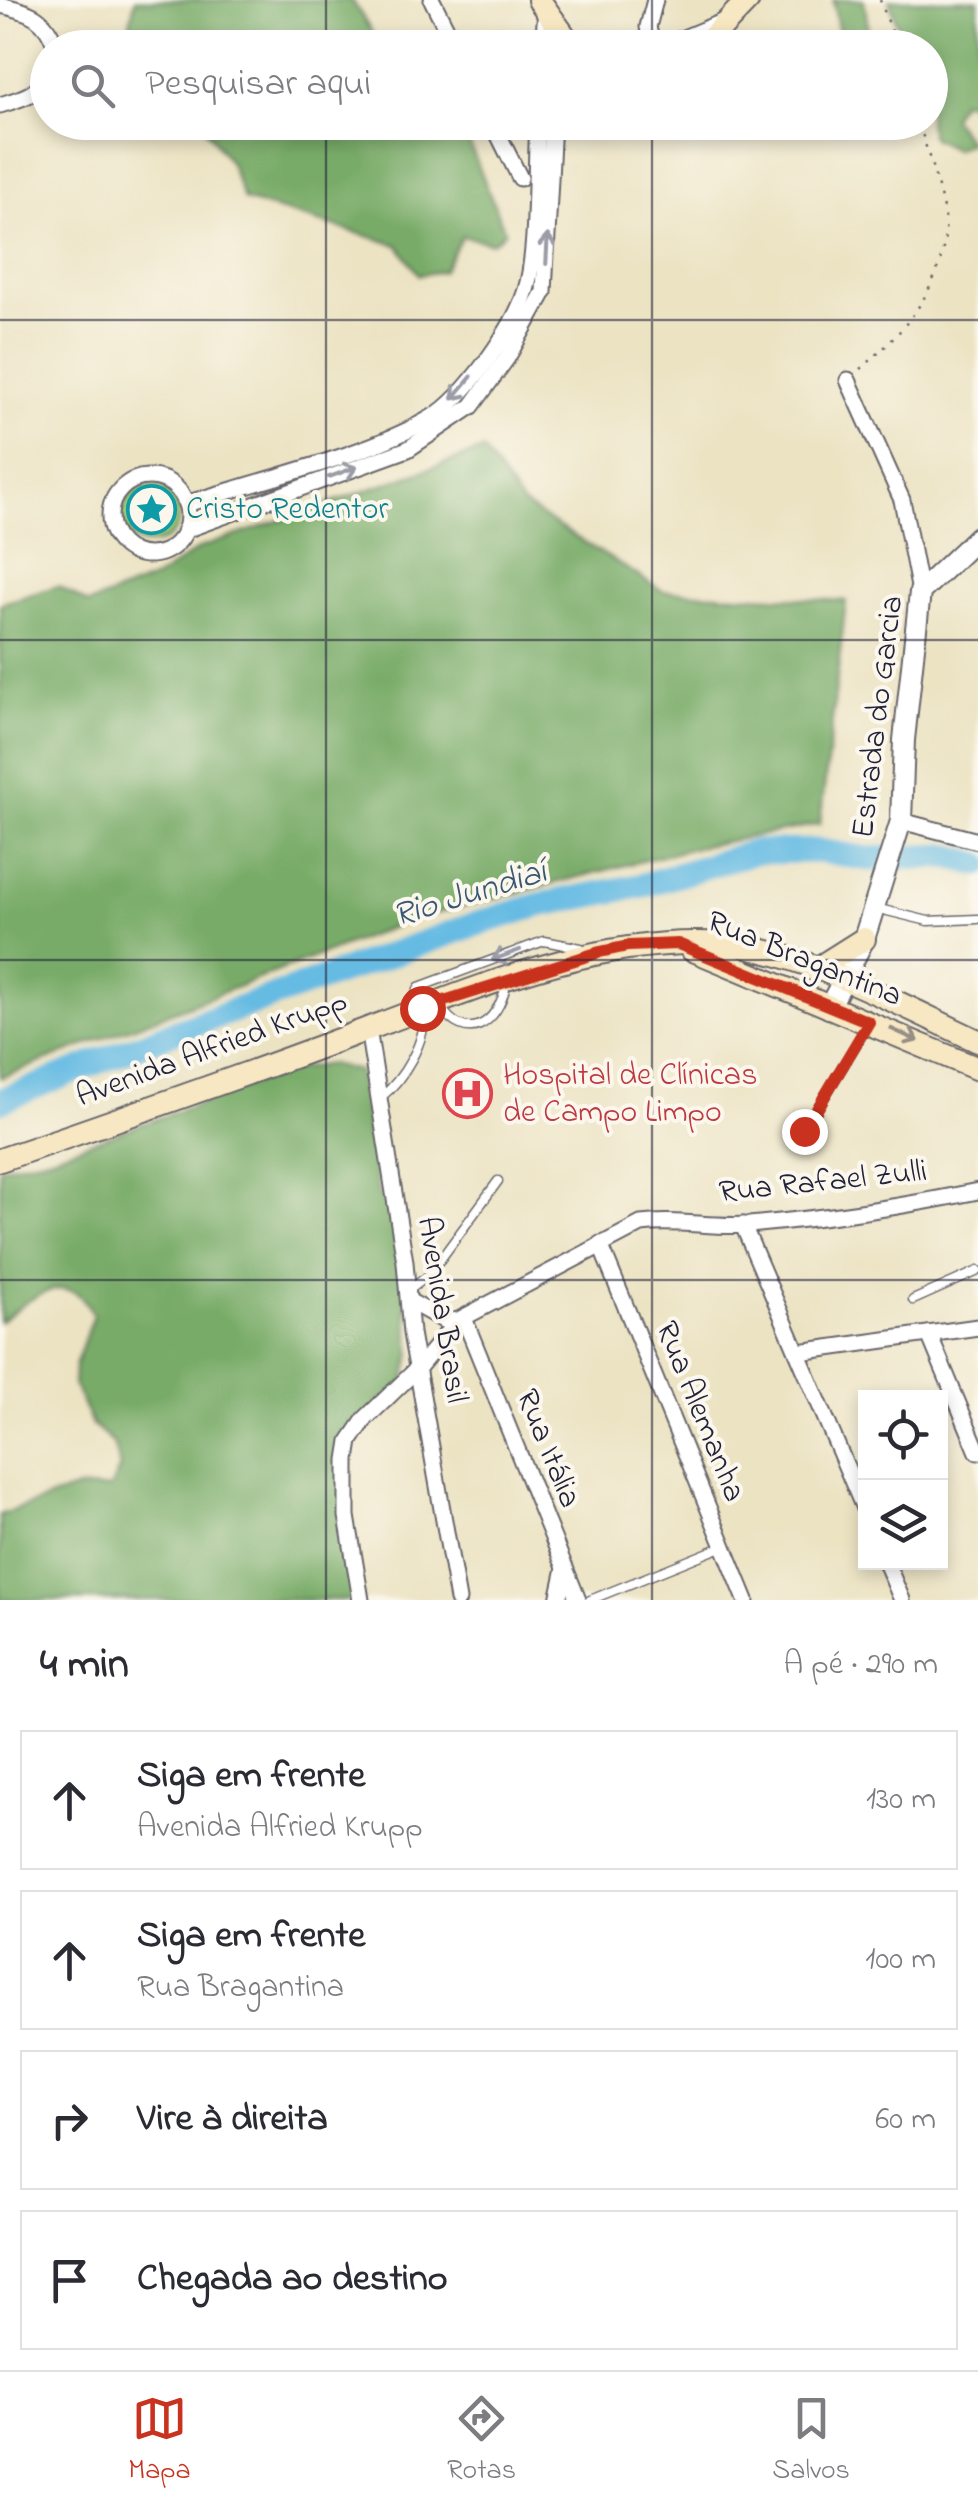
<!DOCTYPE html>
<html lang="pt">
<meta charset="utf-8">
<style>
:root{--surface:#fff;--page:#f7f7f7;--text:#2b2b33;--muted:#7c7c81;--line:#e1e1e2;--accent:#c8321e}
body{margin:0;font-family:"Indie Flower",sans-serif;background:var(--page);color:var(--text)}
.controls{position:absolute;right:30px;bottom:30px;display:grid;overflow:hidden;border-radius:0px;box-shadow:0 5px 15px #0003}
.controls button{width:90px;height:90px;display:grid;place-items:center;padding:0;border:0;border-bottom:2px solid var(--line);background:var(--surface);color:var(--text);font:50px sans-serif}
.stop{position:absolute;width:30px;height:30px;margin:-22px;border:8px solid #c8321e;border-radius:50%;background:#fff}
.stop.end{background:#c8321e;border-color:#fff;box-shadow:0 2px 10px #0008}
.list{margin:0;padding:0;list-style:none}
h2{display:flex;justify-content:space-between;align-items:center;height:130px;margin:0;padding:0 40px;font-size:42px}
h2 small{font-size:32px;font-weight:400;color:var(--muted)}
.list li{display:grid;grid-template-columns:65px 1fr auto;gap:30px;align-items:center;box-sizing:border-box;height:140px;margin:0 20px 20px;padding:0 20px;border:2px solid var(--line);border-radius:0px}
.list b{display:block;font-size:38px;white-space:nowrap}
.list p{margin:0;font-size:32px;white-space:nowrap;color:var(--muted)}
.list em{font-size:32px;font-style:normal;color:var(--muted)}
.icon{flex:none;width:55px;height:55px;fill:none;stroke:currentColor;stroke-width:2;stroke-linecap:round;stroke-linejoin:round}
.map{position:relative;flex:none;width:978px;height:1600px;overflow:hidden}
.search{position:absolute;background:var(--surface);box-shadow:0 5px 15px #0003;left:30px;right:30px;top:30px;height:110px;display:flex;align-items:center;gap:25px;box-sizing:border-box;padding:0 35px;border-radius:55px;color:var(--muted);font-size:38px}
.sheet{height:770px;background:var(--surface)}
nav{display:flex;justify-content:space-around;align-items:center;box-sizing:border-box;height:140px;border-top:2px solid var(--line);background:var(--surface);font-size:28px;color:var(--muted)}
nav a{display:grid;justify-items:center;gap:5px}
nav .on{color:var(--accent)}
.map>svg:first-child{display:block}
.green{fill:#95c676;stroke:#5c7458;stroke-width:2.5}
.forest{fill:#78ab67;stroke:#4d6651;stroke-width:2.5}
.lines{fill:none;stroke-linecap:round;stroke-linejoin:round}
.river{stroke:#66bbe3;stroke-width:25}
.service-casing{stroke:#69666b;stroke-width:11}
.minor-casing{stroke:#69666b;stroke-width:19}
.tertiary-casing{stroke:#69666b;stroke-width:24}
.secondary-casing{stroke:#69666b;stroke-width:26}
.path{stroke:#69666b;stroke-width:2.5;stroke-dasharray:2.5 8;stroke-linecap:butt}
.service{stroke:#fff;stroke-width:8}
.minor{stroke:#fff;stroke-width:15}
.tertiary{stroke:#fff;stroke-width:20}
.secondary{stroke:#f7e8c3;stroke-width:22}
.oneway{stroke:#9c9ca7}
.oneway2{stroke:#978f86}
.route{stroke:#c8321e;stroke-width:12}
.grid{fill:none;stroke:#22223b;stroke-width:2.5;stroke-opacity:0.55}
.labels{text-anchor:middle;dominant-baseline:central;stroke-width:8;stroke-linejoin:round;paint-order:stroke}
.culture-label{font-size:32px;fill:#0d838f;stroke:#fbf7ec;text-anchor:start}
.street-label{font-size:32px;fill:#22223b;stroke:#fbf7ec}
.health-label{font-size:32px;fill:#be3a42;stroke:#fbf7ec;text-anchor:start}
.water-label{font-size:35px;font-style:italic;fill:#3a5876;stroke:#fbf7ec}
</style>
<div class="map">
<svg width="978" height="1600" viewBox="0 0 978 1600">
<rect width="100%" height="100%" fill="#fbf7ec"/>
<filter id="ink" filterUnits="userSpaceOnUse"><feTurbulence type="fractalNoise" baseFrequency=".01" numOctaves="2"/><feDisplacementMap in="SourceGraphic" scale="20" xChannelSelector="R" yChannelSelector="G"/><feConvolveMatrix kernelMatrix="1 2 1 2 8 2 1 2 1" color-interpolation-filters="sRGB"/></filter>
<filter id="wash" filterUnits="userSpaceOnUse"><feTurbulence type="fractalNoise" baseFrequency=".0048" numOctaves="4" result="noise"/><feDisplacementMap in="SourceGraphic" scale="40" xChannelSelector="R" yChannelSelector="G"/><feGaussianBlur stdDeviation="2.25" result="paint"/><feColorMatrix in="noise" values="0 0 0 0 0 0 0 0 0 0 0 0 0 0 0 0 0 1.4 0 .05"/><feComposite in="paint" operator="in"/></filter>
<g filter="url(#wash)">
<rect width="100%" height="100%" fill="#ece3c3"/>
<!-- green -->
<circle class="green" cx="150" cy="515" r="29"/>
<!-- forest -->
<g class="forest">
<polygon points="135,0 352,0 381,47 125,47"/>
<polygon points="833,0 864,0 869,31 861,47 841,46"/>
<polygon points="889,0 978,0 978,104 961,101 952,117 969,142 955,149 932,138 928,123 930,48 905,47"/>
<polygon points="202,123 461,123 505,232 493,243 462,236 443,271 419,275 398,245 244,200 230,163"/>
<polygon points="483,450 522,504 663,591 846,601 820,824 697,847 413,919 0,1078 0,604 58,586 89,604 156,578 200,548"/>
<path d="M330,1064L359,1071L378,1192L399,1230L411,1354L400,1405L368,1414L344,1465L362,1600H0V1515L75,1489L110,1488L120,1468L113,1443L92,1425L74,1384L75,1366L93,1315C71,1264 28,1300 0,1322V1167L49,1157L296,1069Z"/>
</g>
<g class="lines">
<!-- river -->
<polyline class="river" points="0,1101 168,1034 470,926 539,905 644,885 754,852 819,851 869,859 948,856 978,864"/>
</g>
</g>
<g filter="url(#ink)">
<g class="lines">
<defs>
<g id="service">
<polyline points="875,908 928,921 978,919"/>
<polyline points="410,1006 419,987 544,941 581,948"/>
<path d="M440,1006C466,1046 498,1024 506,985"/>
<path d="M380,1098C402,1081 428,1040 423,1012"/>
<polyline points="804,1131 866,1028"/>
<polyline points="408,1291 429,1275 498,1181"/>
<polyline points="913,1300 978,1271"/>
<polyline points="590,1600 724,1546"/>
</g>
<g id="minor">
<polyline points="432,0 456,48"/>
<polyline points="655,0 648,27 652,44 662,47 722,22"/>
<path d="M0,5C29,11 47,17 56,48"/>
<polyline points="543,48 546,9"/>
<path d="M0,105C19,99 38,95 48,76"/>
<polyline points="492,122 520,178"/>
<polyline points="848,380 902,500 920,592"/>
<circle cx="149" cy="516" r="39"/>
<path d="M186,504C258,481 369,455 431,418C464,399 515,327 526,290C538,251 535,167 538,122"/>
<polyline points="185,530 408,449 472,406 507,358 544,292 553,122"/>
<polyline points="901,821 978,841"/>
<polyline points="368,1029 405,1262 411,1333 458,1600"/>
<polyline points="743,1225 866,1513"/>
<polyline points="600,1244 746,1600"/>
<polyline points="409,1301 443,1320 457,1321"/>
<polyline points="464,1318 578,1600"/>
<polyline points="929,1334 978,1452"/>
<polyline points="799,1352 978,1327"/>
<polyline points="886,1562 902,1600"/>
<path d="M361,1600L347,1516V1460L350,1441L365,1419L418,1368L457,1321L641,1224C677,1219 712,1228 749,1225C826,1218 902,1207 978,1191"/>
<polyline points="558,1600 565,1568"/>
</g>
<polyline id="tertiary" points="829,1008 864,939 901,821 904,740 920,592 978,537"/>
<g id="secondary">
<polyline points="539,0 573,48"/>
<polyline points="702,48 748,0"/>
<polyline points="691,949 978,1069"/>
<polyline points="815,970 864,939"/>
<path d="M0,1160C122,1118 244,1076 365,1030C480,987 598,935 723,944C798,949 909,1009 978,1041"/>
</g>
</defs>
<!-- service casing -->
<use href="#service" class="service-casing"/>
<!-- minor casing -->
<use href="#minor" class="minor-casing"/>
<!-- tertiary casing -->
<use href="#tertiary" class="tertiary-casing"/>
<!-- secondary casing -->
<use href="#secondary" class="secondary-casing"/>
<!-- path -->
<g class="path">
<polyline points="880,0 898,48"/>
<path d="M861,369C902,333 939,293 945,235C948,208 926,151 919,122"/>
</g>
<!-- service -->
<use href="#service" class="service"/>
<!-- minor -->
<use href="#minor" class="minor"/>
<!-- tertiary -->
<use href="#tertiary" class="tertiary"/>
<!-- secondary -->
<use href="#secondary" class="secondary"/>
</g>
<!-- one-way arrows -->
<defs><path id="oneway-shaft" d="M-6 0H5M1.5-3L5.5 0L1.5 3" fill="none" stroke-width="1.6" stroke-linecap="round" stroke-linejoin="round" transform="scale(2.5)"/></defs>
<g class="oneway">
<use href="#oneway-shaft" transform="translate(547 249) rotate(-87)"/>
<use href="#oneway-shaft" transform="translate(462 388) rotate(130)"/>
<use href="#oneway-shaft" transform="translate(343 472) rotate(-20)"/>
<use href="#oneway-shaft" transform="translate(506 955) rotate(160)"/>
</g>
<use class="oneway2" href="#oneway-shaft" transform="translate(905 1035) rotate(24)"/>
</g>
<g class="lines" filter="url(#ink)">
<!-- route -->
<polyline class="route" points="422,1008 600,952 628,946 678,944 869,1022 804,1131"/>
</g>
<!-- grid -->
<path class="grid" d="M326,0V48M652,0V48M326,122V1600M652,122V1600M0,320H978M0,640H978M0,960H978M0,1280H978"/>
<!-- icons -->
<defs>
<symbol id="sight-ring" viewBox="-11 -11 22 22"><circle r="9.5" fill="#fbf7ec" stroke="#0f9aa8" stroke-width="1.5"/><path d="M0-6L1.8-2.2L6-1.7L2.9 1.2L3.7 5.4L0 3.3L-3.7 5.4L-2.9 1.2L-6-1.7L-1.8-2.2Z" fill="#0f9aa8"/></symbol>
<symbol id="hospital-ring" viewBox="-11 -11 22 22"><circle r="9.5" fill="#fbf7ec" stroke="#e0444e" stroke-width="1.5"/><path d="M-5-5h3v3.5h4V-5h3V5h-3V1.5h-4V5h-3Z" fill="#e0444e"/></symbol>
</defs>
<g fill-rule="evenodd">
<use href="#sight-ring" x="124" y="482" width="55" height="55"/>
<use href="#hospital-ring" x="440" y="1066" width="55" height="55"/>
</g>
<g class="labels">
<!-- culture labels -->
<g class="culture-label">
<text x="186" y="510">Cristo Redentor</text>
</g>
<!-- street labels -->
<g class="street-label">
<text transform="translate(879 717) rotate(-83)">Estrada do Garcia</text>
<text transform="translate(804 960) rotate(22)">Rua Bragantina</text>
<text transform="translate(212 1050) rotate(-20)">Avenida Alfried Krupp</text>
<text transform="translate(823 1183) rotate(-6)">Rua Rafael Zulli</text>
<text transform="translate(441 1310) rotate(81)">Avenida Brasil</text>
<text transform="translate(699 1412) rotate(68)">Rua Alemanha</text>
<text transform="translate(547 1449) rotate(68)">Rua Itália</text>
</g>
<!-- health labels -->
<g class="health-label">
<text x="503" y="1076">Hospital de Clínicas<tspan x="503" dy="37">de Campo Limpo</tspan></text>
</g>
<!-- water labels -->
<g class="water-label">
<text transform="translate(470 895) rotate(-17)">Rio Jundiaí</text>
</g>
</g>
</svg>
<div class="controls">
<button><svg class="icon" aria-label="locate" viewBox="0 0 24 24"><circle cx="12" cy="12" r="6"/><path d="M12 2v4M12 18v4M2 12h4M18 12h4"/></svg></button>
<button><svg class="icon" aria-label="layers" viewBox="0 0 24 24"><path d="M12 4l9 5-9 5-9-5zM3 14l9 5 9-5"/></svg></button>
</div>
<div class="stop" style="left:422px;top:1008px"></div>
<div class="stop end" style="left:804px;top:1131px"></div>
<div class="search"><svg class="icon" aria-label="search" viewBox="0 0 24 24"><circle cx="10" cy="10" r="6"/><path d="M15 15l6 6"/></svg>Pesquisar aqui</div>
</div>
<section class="sheet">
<h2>4 min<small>A pé · 290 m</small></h2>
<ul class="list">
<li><svg class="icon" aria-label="ahead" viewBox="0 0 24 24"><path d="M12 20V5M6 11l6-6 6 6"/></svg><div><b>Siga em frente</b><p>Avenida Alfried Krupp</p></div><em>130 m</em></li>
<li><svg class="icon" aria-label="ahead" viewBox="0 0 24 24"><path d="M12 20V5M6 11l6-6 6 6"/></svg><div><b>Siga em frente</b><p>Rua Bragantina</p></div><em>100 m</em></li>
<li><svg class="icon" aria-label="right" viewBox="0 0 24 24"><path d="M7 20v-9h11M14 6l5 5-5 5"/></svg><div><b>Vire à direita</b></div><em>60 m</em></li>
<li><svg class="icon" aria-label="arrive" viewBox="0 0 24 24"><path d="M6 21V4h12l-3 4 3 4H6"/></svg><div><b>Chegada ao destino</b></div></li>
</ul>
</section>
<nav>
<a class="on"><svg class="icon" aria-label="map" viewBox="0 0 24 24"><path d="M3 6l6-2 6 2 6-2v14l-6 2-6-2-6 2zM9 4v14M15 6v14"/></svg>Mapa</a>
<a><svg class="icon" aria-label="directions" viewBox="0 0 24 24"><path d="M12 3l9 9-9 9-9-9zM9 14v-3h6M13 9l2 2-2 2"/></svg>Rotas</a>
<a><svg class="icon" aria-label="saved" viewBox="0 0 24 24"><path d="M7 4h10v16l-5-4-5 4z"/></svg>Salvos</a>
</nav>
